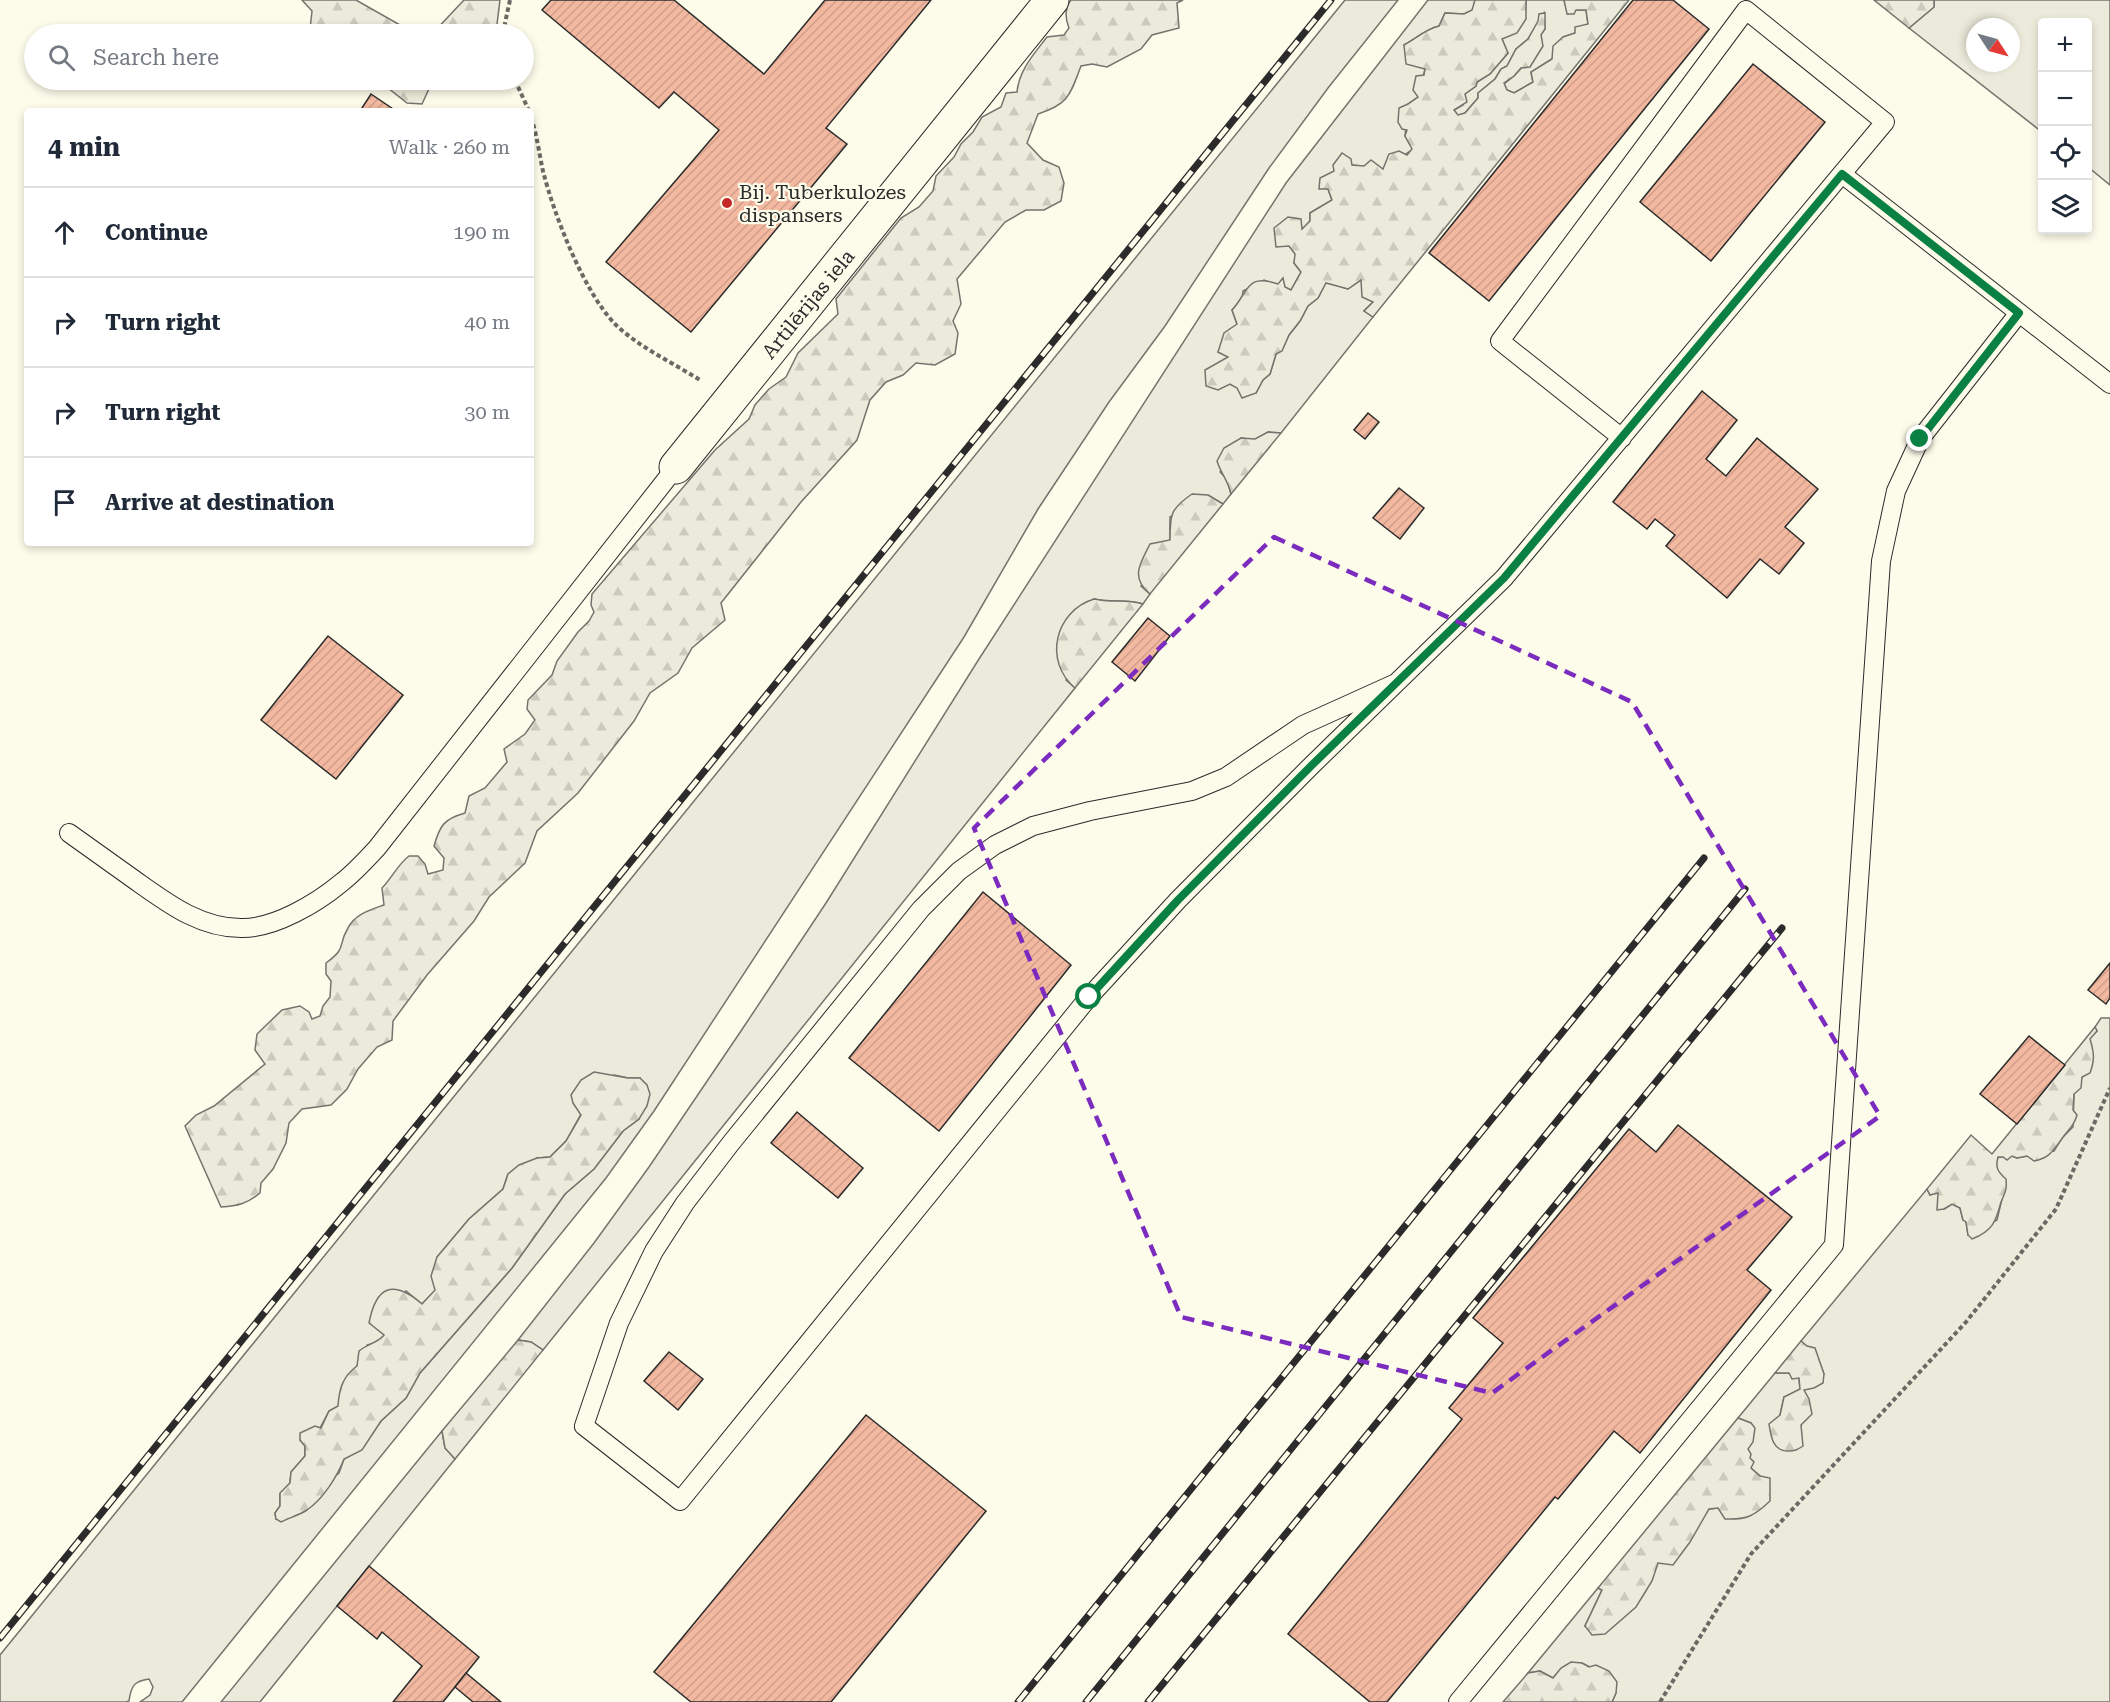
<!DOCTYPE html>
<meta charset="utf-8">
<style>
:root{--surface:#fff;--page:#f2f2f3;--text:#1f2937;--muted:#747a83;--line:#e0e1e3}
body{margin:0;font-family:"Roboto Serif",serif;background:var(--page);color:var(--text)}
.controls{position:absolute;right:18px;top:18px;display:grid;overflow:hidden;border-radius:6px;box-shadow:0 3px 9px #0003}
.controls button{width:54px;height:54px;display:grid;place-items:center;padding:0;border:0;border-bottom:2px solid var(--line);background:var(--surface);color:var(--text);font:30px sans-serif}
.compass{position:absolute;left:1966px;top:18px;width:54px;height:54px;border-radius:50%;background:var(--surface);box-shadow:0 3px 9px #0003;rotate:126deg}
.stop{position:absolute;width:18px;height:18px;margin:-14px;border:4px solid #0b8043;border-radius:50%;background:#fff}
.stop.end{background:#0b8043;border-color:#fff;box-shadow:0 2px 6px #0008}
.list{margin:0;padding:0;list-style:none}
h2{display:flex;justify-content:space-between;align-items:center;height:78px;margin:0;padding:0 24px;font-size:26px}
h2 small{font-size:20px;font-weight:400;color:var(--muted)}
.list li{display:grid;grid-template-columns:39px 1fr auto;gap:18px;align-items:center;box-sizing:border-box;height:90px;padding:0 24px;border-top:2px solid var(--line)}
.list b{display:block;font-size:22px;white-space:nowrap}
.list em{font-size:20px;font-style:normal;color:var(--muted)}
.icon{flex:none;width:33px;height:33px;fill:none;stroke:currentColor;stroke-width:2;stroke-linecap:round;stroke-linejoin:round}
.map{position:relative;flex:none;width:2110px;height:1702px;overflow:hidden}
.search{position:absolute;background:var(--surface);box-shadow:0 3px 9px #0003;left:24px;top:24px;width:510px;height:66px;display:flex;align-items:center;gap:15px;box-sizing:border-box;padding:0 21px;border-radius:33px;color:var(--muted);font-size:22px}
.panel{position:absolute;background:var(--surface);box-shadow:0 3px 9px #0003;left:24px;top:108px;width:510px;height:438px;border-radius:6px}
.map>svg:first-child{display:block}
.green{fill:#ecebdb;stroke:#74746e;stroke-width:1.5;fill-rule:evenodd}
.forest{fill:url(#forest-firs);stroke:#74746e;stroke-width:1.5}
.building{fill:url(#building-hatch);stroke:#2b2b2b;stroke-width:1.5}
.lines{fill:none;stroke-linecap:round;stroke-linejoin:round}
.lane-casing{stroke:#2b2b2b;stroke-width:20}
.secondary-casing{stroke:#2b2b2b;stroke-width:35}
.path{stroke:#6a6964;stroke-width:4;stroke-dasharray:4.5 3;stroke-linecap:butt}
.lane{stroke:#fdfbea;stroke-width:18}
.secondary{stroke:#fdfbea;stroke-width:33}
.rail-casing{stroke:#2b2b2b;stroke-width:7}
.rail{stroke:#fdfbea;stroke-width:4.5;stroke-dasharray:14;stroke-linecap:butt}
.route{stroke:#0b8043;stroke-width:8}
.marked{fill:none;stroke:#7b2cbf;stroke-width:4.5;stroke-dasharray:12 8;stroke-linejoin:round}
.poi-dot{fill:#c62828;stroke:#fdfbea;stroke-width:2}
.labels{text-anchor:middle;dominant-baseline:central;stroke-width:4.5;stroke-linejoin:round;paint-order:stroke}
.poi-label{font-size:20px;fill:#2b2b2b;stroke:#fdfbea;text-anchor:start}
.street-label{font-size:20px;fill:#2b2b2b;stroke:#fdfbea}
</style>
<div class="map">
<svg width="2110" height="1702" viewBox="0 0 2110 1702">
<defs>
<pattern id="forest-firs" width="22" height="20" patternUnits="userSpaceOnUse" patternTransform="scale(1.5)"><rect width="22" height="20" fill="#ecebdb"/><path d="M5 1l3.5 6h-7zM16 11l3.5 6h-7z" fill="#cbcabc"/></pattern>
<pattern id="building-hatch" width="6" height="6" patternUnits="userSpaceOnUse" patternTransform="scale(1.5)"><rect width="6" height="6" fill="#f2b8a0"/><path d="M-1 1l2-2M0 6l6-6M5 7l2-2" fill="none" stroke="#d09e8a"/></pattern>
</defs>
<rect width="100%" height="100%" fill="#fdfbea"/>
<!-- green -->
<g class="green">
<path d="M1345,0H1398L1328,88L1269,168L1165,326L1109,402L1038,509L964,637L654,1111L606,1178L182,1702H140L150,1695L153,1687L149,1679C134,1681 131,1686 129,1701L126,1702H0V1655ZM614,1075L628,1078H640L639,1119L623,1131L594,1169L565,1194L512,1268L420,1373L406,1398L381,1421L362,1449L344,1459L339,1473L276,1519L275,1513L280,1506V1494L290,1483L291,1472L305,1456V1446L300,1440L320,1428L329,1411L339,1406C340,1387 342,1380 356,1367C361,1362 364,1352 367,1345L380,1341L385,1335L406,1291L422,1304L436,1290L437,1257L469,1219L503,1189L508,1174L537,1158L550,1157L566,1141L581,1114L573,1103Z"/>
<path d="M1428,0H1475L1473,10L1464,14L1445,13L1439,26C1426,29 1415,39 1404,45L1425,69L1418,97L1408,104L1405,136L1413,149L1384,169L1352,165L1334,171L1328,189L1332,200L1310,213V221L1289,246L1296,254L1294,263L1301,272L1291,290L1264,280L1243,291L1242,300L1232,310L1237,324L1218,352L1228,356L1229,384L1256,393L1263,380L1270,374L1276,354L1282,350L1289,335L1300,321L1308,306L1318,298L1326,282L1348,289L1361,280L1373,302L1364,311L1373,317L1281,433L1268,432L1255,440L1241,438L1220,472L1227,479L1231,494L1223,504L1208,495L1170,517V541L1141,586L1150,594L1143,604C1126,599 1111,603 1094,599L1066,680L1075,688L543,1350L531,1342L518,1340L594,1243L649,1167L743,1028L826,903L979,659L1286,183Z"/>
<polygon points="1526,0 1564,0 1568,14 1576,10 1586,10 1588,24 1575,33 1563,37 1552,59 1531,72 1533,82 1514,93 1507,90 1504,84 1514,76 1542,46 1541,34 1545,29 1544,13 1528,39 1516,49 1507,66 1501,69 1495,79 1478,93 1478,98 1465,113 1458,116 1454,110 1463,105 1465,94 1476,86 1477,82 1490,74 1508,53 1502,39 1525,19"/>
<path d="M1934,0H2110V185L2088,167V22H2042V132L1909,28L1934,7ZM1975,27H2011V63H1975Z"/>
<path d="M2101,1018H2110V1702H1612L1616,1693L1590,1667L1582,1663L1561,1669L1553,1678L1540,1671L1528,1673L1598,1588L1602,1590L1585,1626C1620,1617 1634,1617 1651,1581C1655,1574 1655,1566 1660,1560C1677,1543 1696,1529 1709,1509L1718,1508L1760,1476L1751,1468L1748,1449L1751,1423L1738,1418L1775,1373H1789L1799,1378L1800,1390L1784,1397L1780,1415L1801,1425L1804,1390L1824,1374L1819,1361L1801,1341L1927,1189L1930,1195L1938,1192L1944,1209L1952,1204L1960,1208L1963,1220L1966,1221L1968,1235L1997,1220L2002,1199L1996,1164L1998,1157L2012,1156L2017,1158L2054,1151L2062,1138L2073,1127L2074,1093L2082,1077L2090,1038L2097,1031L2095,1027Z"/>
<polygon points="442,1431 445,1448 455,1459 260,1702 221,1702"/>
</g>
<!-- forest -->
<g class="forest">
<polygon points="302,0 356,0 416,34 293,34 310,29 312,11"/>
<polygon points="464,0 500,0 496,32 493,34 432,34"/>
<path d="M1071,0H1183L1177,3L1179,28L1152,35L1141,49L1107,67L1092,64L1081,66C1070,95 1069,104 1038,114L1027,143L1043,160L1059,167L1064,183L1061,201L1044,210H1026L1005,222L957,279L961,304L953,321L958,333L955,354L935,365L916,363L903,375L886,382L870,400L857,440L801,502L721,603L725,620L692,648L678,673L650,693L634,721L578,793L537,831L525,863L489,897L474,921L427,975L393,1021L392,1040L377,1047L358,1069L347,1089L331,1105L302,1109L289,1123L286,1143L273,1169L261,1183L260,1193C247,1204 237,1206 221,1207L185,1126L196,1115L214,1106L265,1064L255,1050L257,1034L282,1010L300,1006L309,1012L312,1019L320,1016L323,1006L330,997L331,981L326,974V963C348,947 337,946 348,928C355,914 370,910 384,905L382,888C392,878 398,864 409,856H418L425,864L428,874L443,870L444,858L434,846C440,825 444,819 465,813L469,796L485,788L507,762L504,749L525,734L535,720L527,709L528,700L552,675L557,661L578,632L589,621L594,612L591,605L592,594L715,450L749,419L755,405L769,389L786,377L798,353L838,314L836,299L901,218L919,207L933,191L936,176L954,157L961,144L973,132L982,117L1001,107L1006,93L1017,92C1019,70 1034,54 1047,37L1064,35L1069,28C1065,18 1064,9 1071,0Z"/>
<path d="M1475,0H1526V19L1517,33L1502,39L1508,53L1490,74L1477,82L1476,86L1465,94L1467,102L1454,110L1458,115L1465,113L1478,98V93L1495,79L1501,69L1507,66L1516,49L1528,39L1538,21L1539,14L1545,13V29L1541,35L1543,46L1530,67L1521,68L1514,76L1504,83L1507,90L1514,93L1533,82L1531,72L1552,59L1553,46L1563,37L1575,33V27L1588,24L1586,10H1576L1574,14H1567L1564,0H1629L1373,317L1364,311L1373,302L1362,297L1361,280L1348,289L1326,283L1318,298L1308,306L1300,321L1289,335L1282,351L1276,354L1270,374L1263,380L1256,393L1242,398L1237,388L1230,384L1218,390L1206,386L1205,370L1228,357L1218,352L1224,333L1237,324L1232,310C1249,292 1245,273 1278,284L1283,278L1285,287L1291,290L1301,272L1294,263L1295,254L1289,246L1276,247L1274,228L1288,217L1301,219L1302,229L1310,221V213L1332,200L1328,189H1319L1320,178L1334,171L1333,165L1342,153L1351,159L1352,165L1364,166L1371,160L1383,169L1389,154L1399,151L1407,155L1412,149L1405,136L1407,130L1402,129L1398,122L1399,108L1408,104L1418,97L1413,90L1416,76L1424,75L1425,69L1406,64L1404,45C1415,39 1426,29 1439,26L1445,13L1464,14L1472,10Z"/>
<polygon points="1874,0 1934,0 1934,7 1909,28"/>
<polygon points="297,80 347,80 338,89 320,86"/>
<polygon points="378,80 433,80 422,104 407,103"/>
<path d="M1268,432L1281,433L1231,494C1228,480 1221,474 1217,461L1224,448L1241,438L1255,439Z"/>
<path d="M1192,494L1208,495L1223,504L1150,594C1130,577 1140,564 1150,544L1170,540C1170,515 1170,509 1192,494Z"/>
<path d="M1094,599C1111,603 1126,599 1143,604L1075,688C1043,661 1055,611 1094,599Z"/>
<path d="M2095,1027L2097,1031L2090,1039C2094,1052 2095,1060 2090,1073L2082,1077L2081,1088L2074,1094L2073,1110L2077,1115C2073,1129 2068,1129 2061,1140C2052,1152 2049,1158 2034,1161L2027,1156L2017,1158L2012,1156L2007,1160L2003,1157H1998C1995,1168 1998,1172 2006,1179C2007,1191 2005,1192 2001,1202C1996,1221 1993,1231 1972,1239L1968,1235L1966,1222L1963,1220L1960,1208L1952,1204L1944,1209L1937,1210L1938,1193L1930,1195L1927,1189L1971,1135L1992,1154Z"/>
<path d="M594,1072L628,1078H640L647,1085L650,1094L647,1106L639,1119L623,1131L594,1169L565,1194L512,1268L420,1373L406,1398L381,1421L362,1450L344,1459C337,1477 323,1499 307,1510C299,1515 289,1518 281,1522L276,1519L275,1513L280,1506V1493L290,1483L291,1472L305,1456V1446L300,1440V1433L315,1426L321,1428L329,1411L338,1406C339,1389 343,1376 357,1366L359,1351C367,1344 378,1343 384,1335L369,1323C376,1286 393,1279 422,1304L435,1290L431,1276L437,1257L469,1219L503,1189L508,1174L519,1165L537,1158L550,1157L566,1141L581,1115L573,1103L571,1095L581,1080Z"/>
<polygon points="518,1340 531,1342 543,1350 455,1459 445,1448 442,1431"/>
<path d="M1801,1341L1807,1346L1815,1348L1824,1374L1823,1383L1814,1388L1804,1390L1809,1399L1812,1414L1801,1425L1803,1446C1797,1450 1795,1451 1788,1451C1773,1451 1771,1437 1769,1424L1780,1415L1784,1397L1800,1389L1799,1378L1792,1379L1789,1373H1775Z"/>
<path d="M1738,1418L1751,1423L1755,1428L1753,1442L1748,1449L1751,1454L1750,1458L1754,1462L1751,1468L1760,1476L1770,1478V1501C1754,1516 1747,1520 1725,1519L1718,1508L1709,1509L1690,1542L1673,1565L1658,1563L1652,1581L1636,1607L1605,1634L1592,1635L1585,1626L1602,1590L1598,1588Z"/>
<polygon points="1571,1662 1582,1663 1589,1667 1596,1665 1609,1671 1617,1682 1616,1693 1612,1702 1503,1702 1528,1673 1540,1671 1553,1678 1561,1668"/>
</g>
<!-- building -->
<g class="building">
<polygon points="551,0 674,0 764,74 825,0 931,0 826,128 847,144 691,332 606,262 719,130 674,92 659,108 542,10"/>
<polygon points="1633,0 1673,0 1709,29 1489,301 1429,253"/>
<polygon points="1753,64 1825,122 1711,261 1640,202"/>
<polygon points="371,94 396,111 360,111"/>
<polygon points="1702,391 1737,420 1706,459 1726,476 1757,438 1818,489 1785,527 1804,543 1779,574 1760,559 1727,598 1666,546 1675,535 1655,519 1647,529 1613,502"/>
<polygon points="1368,413 1379,422 1365,439 1354,430"/>
<polygon points="1399,488 1424,508 1400,539 1373,518"/>
<polygon points="1148,618 1170,636 1135,681 1112,662"/>
<polygon points="328,636 403,695 336,779 261,720"/>
<polygon points="983,892 1071,965 939,1131 849,1058"/>
<polygon points="2110,963 2110,998 2106,1004 2088,990"/>
<polygon points="2029,1036 2065,1065 2017,1124 1980,1094"/>
<polygon points="797,1112 863,1168 838,1198 771,1143"/>
<polygon points="1678,1125 1792,1217 1747,1270 1771,1290 1640,1453 1614,1431 1558,1499 1555,1497 1387,1702 1370,1702 1288,1634 1462,1419 1449,1408 1503,1343 1473,1318 1629,1129 1656,1152"/>
<polygon points="669,1352 703,1379 678,1410 644,1381"/>
<polygon points="866,1415 986,1511 831,1702 691,1702 654,1672"/>
<polygon points="369,1566 479,1657 443,1702 393,1702 422,1666 382,1632 377,1639 337,1606"/>
<polygon points="466,1673 501,1702 473,1702 455,1687"/>
</g>
<g class="lines">
<defs>
<g id="lane">
<polyline points="1842,174 2110,384"/>
<polyline points="1396,683 1303,725 1226,777 1192,791 1090,811 1033,826 995,845 959,871 921,909 731,1143 685,1203 654,1251 619,1323 584,1426 680,1501 1089,997 1178,900 1312,765 1504,578 1885,122 1746,10 1500,341 1622,438"/>
<path d="M69,833C90,848 111,863 132,878C166,902 200,929 243,928C275,928 317,903 341,883C354,873 366,860 377,848L676,467"/>
<polyline points="1458,1702 1834,1245 1881,561 1896,491 1920,439 2019,313"/>
</g>
<polyline id="secondary" points="676,467 1052,0"/>
</defs>
<!-- lane casing -->
<use href="#lane" class="lane-casing"/>
<!-- secondary casing -->
<use href="#secondary" class="secondary-casing"/>
<!-- path -->
<g class="path">
<polyline points="506,34 505,23 510,0"/>
<polyline points="515,80 529,111"/>
<path d="M531,117C537,135 539,153 543,171C554,215 584,292 615,324C637,346 673,363 700,380"/>
<polyline points="1660,1702 1751,1554 1966,1322 2056,1209 2110,1088"/>
</g>
<!-- lane -->
<use href="#lane" class="lane"/>
<!-- secondary -->
<use href="#secondary" class="secondary"/>
<defs>
<g id="rail">
<polyline points="0,1638 1331,0"/>
<polyline points="1018,1702 1704,858"/>
<polyline points="1086,1702 1745,889"/>
<polyline points="1148,1702 1782,928"/>
</g>
</defs>
<!-- rail casing -->
<use href="#rail" class="rail-casing"/>
<!-- rail -->
<use href="#rail" class="rail"/>
</g>
<g class="lines">
<!-- route -->
<polyline class="route" points="1089,997 1178,900 1312,765 1504,578 1842,174 2019,313 1920,439"/>
</g>
<!-- marked area -->
<path class="marked" d="M1274,537L1632,702L1880,1116L1492,1393L1181,1317L974,828Z"/>
<!-- markers -->
<circle class="poi-dot" cx="727" cy="203" r="6"/>
<g class="labels">
<!-- poi labels -->
<g class="poi-label">
<text x="739" y="192">Bij. Tuberkulozes<tspan x="739" dy="23">dispansers</tspan></text>
</g>
<!-- street labels -->
<g class="street-label">
<text transform="translate(808 304) rotate(-51)">Artilērijas iela</text>
</g>
</g>
</svg>
<div class="controls">
<button>+</button>
<button>−</button>
<button><svg class="icon" aria-label="locate" viewBox="0 0 24 24"><circle cx="12" cy="12" r="6"/><path d="M12 2v4M12 18v4M2 12h4M18 12h4"/></svg></button>
<button><svg class="icon" aria-label="layers" viewBox="0 0 24 24"><path d="M12 4l9 5-9 5-9-5zM3 14l9 5 9-5"/></svg></button>
</div>
<svg class="compass" viewBox="-18 -18 36 36"><path d="M0-13l5 13h-10z" fill="#e53935"/><path d="M0 13l5-13h-10z" fill="#747a83"/></svg>
<div class="stop" style="left:1089px;top:997px"></div>
<div class="stop end" style="left:1920px;top:439px"></div>
<div class="search"><svg class="icon" aria-label="search" viewBox="0 0 24 24"><circle cx="10" cy="10" r="6"/><path d="M15 15l6 6"/></svg>Search here</div>
<section class="panel">
<h2>4 min<small>Walk · 260 m</small></h2>
<ul class="list">
<li><svg class="icon" aria-label="ahead" viewBox="0 0 24 24"><path d="M12 20V5M6 11l6-6 6 6"/></svg><div><b>Continue</b></div><em>190 m</em></li>
<li><svg class="icon" aria-label="right" viewBox="0 0 24 24"><path d="M7 20v-9h11M14 6l5 5-5 5"/></svg><div><b>Turn right</b></div><em>40 m</em></li>
<li><svg class="icon" aria-label="right" viewBox="0 0 24 24"><path d="M7 20v-9h11M14 6l5 5-5 5"/></svg><div><b>Turn right</b></div><em>30 m</em></li>
<li><svg class="icon" aria-label="arrive" viewBox="0 0 24 24"><path d="M6 21V4h12l-3 4 3 4H6"/></svg><div><b>Arrive at destination</b></div></li>
</ul>
</section>
</div>
